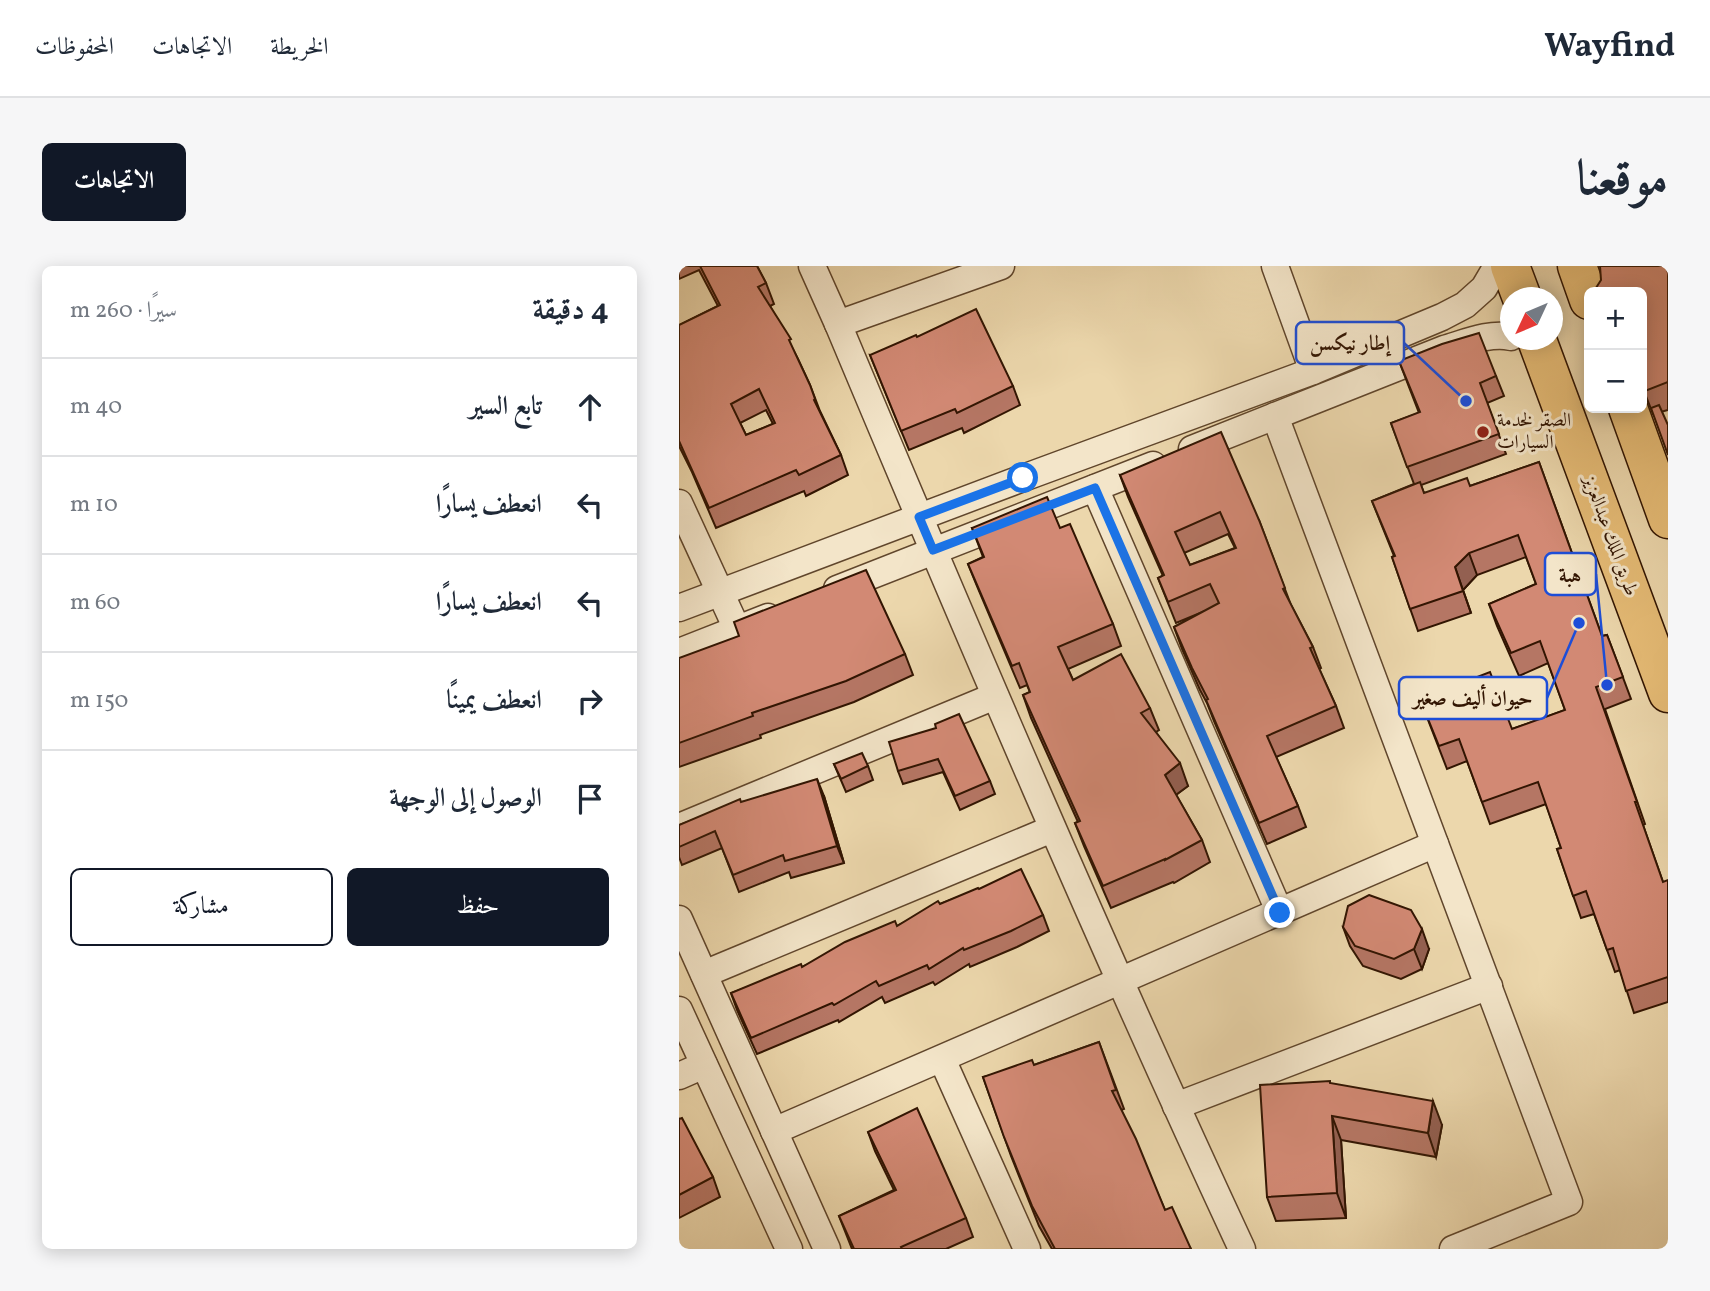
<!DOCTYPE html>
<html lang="ar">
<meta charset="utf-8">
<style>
:root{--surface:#fff;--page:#f6f6f7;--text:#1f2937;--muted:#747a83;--line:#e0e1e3;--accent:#111827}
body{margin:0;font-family:Vollkorn,Amiri,serif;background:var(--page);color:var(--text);direction:rtl}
.controls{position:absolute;right:21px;top:21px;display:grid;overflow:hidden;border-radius:10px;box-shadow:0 4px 18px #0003}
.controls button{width:63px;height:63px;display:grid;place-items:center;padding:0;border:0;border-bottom:2px solid var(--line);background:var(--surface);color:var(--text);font:35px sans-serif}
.compass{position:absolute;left:821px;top:21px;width:63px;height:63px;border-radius:50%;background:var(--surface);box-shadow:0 4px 18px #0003;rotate:226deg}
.stop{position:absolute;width:21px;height:21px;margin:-16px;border:5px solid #1a73e8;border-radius:50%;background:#fff}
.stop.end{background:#1a73e8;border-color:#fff;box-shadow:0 2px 7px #0008}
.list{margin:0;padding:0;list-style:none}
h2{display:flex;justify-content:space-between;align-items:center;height:91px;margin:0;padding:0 28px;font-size:30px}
h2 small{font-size:23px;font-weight:400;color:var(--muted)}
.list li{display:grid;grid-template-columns:46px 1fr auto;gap:21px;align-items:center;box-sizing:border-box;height:98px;padding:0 28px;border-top:2px solid var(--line)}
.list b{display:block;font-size:26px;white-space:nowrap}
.list em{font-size:23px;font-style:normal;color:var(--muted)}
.actions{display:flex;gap:14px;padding:21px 28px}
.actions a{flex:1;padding:16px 0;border:2px solid var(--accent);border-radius:10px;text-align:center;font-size:24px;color:var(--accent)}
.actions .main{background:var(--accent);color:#fff}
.icon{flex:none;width:38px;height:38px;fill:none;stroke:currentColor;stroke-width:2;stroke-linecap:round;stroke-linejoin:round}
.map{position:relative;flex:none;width:989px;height:983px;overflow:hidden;direction:ltr;border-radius:10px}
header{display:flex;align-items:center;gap:42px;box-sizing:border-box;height:98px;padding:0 35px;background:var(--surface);border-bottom:2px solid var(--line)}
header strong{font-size:33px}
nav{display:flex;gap:38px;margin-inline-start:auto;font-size:24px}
.intro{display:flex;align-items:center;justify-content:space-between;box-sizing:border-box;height:168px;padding:0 42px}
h1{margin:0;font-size:49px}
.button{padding:18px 32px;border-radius:10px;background:var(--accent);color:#fff;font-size:24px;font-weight:700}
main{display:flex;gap:42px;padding:0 42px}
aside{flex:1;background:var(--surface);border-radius:10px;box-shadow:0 4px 18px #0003}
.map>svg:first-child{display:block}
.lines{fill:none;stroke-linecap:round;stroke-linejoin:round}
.minor-casing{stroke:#60462c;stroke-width:29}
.highway-casing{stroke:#321502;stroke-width:41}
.minor{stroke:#f3e5c9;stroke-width:26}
.highway{stroke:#e6bc76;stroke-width:38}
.wall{fill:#b57664;stroke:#321502;stroke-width:2;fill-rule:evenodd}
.shaded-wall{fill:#936051;stroke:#321502;stroke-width:2}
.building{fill:#d28974;stroke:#321502;stroke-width:2;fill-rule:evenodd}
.route{stroke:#1a73e8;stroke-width:9}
.poi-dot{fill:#8f2418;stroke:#f3e5c9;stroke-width:2.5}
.labels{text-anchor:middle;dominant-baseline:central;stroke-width:6;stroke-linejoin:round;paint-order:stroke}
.poi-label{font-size:19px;fill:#321502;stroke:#f3e5c9;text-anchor:start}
.street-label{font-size:19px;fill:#321502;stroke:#f3e5c9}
.leader{fill:none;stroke:#1d4ed8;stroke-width:2.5}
.callout-dot{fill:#1d4ed8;stroke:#f3e5c9;stroke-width:2.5}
.callout{fill:#f3e5c9;stroke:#1d4ed8;stroke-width:2.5}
.callout-label{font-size:21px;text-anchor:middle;font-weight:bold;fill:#321502}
</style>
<header>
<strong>Wayfind</strong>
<nav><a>الخريطة</a><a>الاتجاهات</a><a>المحفوظات</a></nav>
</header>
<div class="intro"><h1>موقعنا</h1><a class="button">الاتجاهات</a></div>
<main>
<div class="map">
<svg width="989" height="983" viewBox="0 0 989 983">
<rect width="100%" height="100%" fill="#ecd7ac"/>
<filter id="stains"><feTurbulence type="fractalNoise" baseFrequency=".00286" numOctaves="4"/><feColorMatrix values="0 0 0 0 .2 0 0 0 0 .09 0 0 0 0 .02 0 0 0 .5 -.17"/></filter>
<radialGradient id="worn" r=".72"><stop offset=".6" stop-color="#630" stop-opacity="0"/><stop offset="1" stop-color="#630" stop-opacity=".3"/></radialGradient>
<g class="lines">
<defs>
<g id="minor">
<polyline points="133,0 159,58 322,0"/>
<polyline points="596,0 634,105"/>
<path d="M159,58C289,368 421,678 563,983"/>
<polyline points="596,150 890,936 774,983"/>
<path d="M513,183L765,83C786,77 811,66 832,71"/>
<polyline points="416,222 601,647"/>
<polyline points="0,237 58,363"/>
<polyline points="158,323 474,199"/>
<polyline points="0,342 344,212 634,105 763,51 786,39 805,22 818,0"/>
<polyline points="0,386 89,351"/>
<polyline points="0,561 316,430"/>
<polyline points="0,653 148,983"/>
<polyline points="25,708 373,563"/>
<polyline points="0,744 110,983"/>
<polyline points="263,793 348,983"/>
<polyline points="0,810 25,799"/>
<polyline points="497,840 810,720"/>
<polyline points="95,865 756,578"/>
</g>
<g id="highway">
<polyline points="831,0 843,32"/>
<polyline points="898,0 910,34"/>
<polyline points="858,74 989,427"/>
<polyline points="949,142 989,253"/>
</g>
</defs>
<!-- minor casing -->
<use href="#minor" class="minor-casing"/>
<!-- highway casing -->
<use href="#highway" class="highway-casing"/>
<!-- minor -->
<use href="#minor" class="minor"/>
<!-- highway -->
<use href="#highway" class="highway"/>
</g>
<!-- wall -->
<g class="wall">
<path d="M0,0H78L87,17L95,38L91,40L119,93L131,119L141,145L162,189L169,209L127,230L125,225L37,262L13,206L0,180V59L39,40L20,4L0,13ZM87,144L94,158L67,169L61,157Z"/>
<polygon points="989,7 989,144 974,148 963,120 963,26"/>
<polygon points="191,89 334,120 341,139 285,167 283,162 230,184"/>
<polygon points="720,95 817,110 825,130 808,137 827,188 742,219 745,227 791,220 860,196 923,370 928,369 952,433 926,443 966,558 964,559 984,616 989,616 989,736 955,747 941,704 936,706 915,648 902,652 878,583 882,582 867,538 811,558 788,495 768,503 741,433 833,463 886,444 869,397 840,410 818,360 810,338 857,318 847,291 798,309 784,324 792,347 739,365 713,291 715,290 693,235 735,218 712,157 740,147"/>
<path d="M441,209L580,254L612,339L634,381L642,402L640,403L657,440L665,462L597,491L619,540L627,561L588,578L535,455L528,437L521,424L503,383L495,361L526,345L497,357L479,312L484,310L449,231ZM549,268L556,282L511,299L505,287Z"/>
<polygon points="293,262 381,262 434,358 442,380 389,403 394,414 471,442 480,464 477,466 509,520 497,529 523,574 531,596 495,617 494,616 432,642 405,580 396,557 399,556 352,452 344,429 351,426 348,419 341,422 298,320 289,298 304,291"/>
<polygon points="226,388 234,409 175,436 81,469 82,472 0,501 0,392"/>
<polygon points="257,462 311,515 316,528 281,544 264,506 224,518 219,505"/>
<polygon points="155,498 189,500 194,514 167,526"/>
<polygon points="145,530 165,597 112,612 110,606 60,626 43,582 3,599 0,591 0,559 62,536"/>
<polygon points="300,623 364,649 370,665 338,681 291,701 290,698 256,719 254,716 206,737 203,731 160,756 159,754 78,788 58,744 52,727 123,701 218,660 261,638"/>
<polygon points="664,661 750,683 743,703 722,713 684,700 671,680"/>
<polygon points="420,776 445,843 442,844 486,944 512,983 373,983 360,960 332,890 304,811 355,799"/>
<polygon points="652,818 763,859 757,891 662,874 667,952 597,955 588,931"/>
<polygon points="0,853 34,911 41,931 0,952"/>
<polygon points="189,866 287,952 294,971 267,983 173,983 160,950 215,924 196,885"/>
</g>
<!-- shaded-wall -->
<g class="shaded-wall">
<polygon points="790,287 798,309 784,324 792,347 776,301"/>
<polygon points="501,497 509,520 494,531 486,509"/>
<polygon points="138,513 145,530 165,597 158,580"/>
<polygon points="743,663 750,683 743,703 735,683"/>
<polygon points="754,835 763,859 757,891 749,867"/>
<polygon points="653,850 662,874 667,952 658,927"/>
</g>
<!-- building -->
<g class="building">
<path d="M21,0H78L87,17L79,21L112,73L110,74L131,119L136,133L135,134L162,189L120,209L117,204L30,242L0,175V59L41,39ZM80,123L96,157L67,169L52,138Z"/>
<polygon points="921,0 987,0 989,7 989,116 966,125 963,117 963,26 916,26 915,25 922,14"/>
<polygon points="297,43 334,120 278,147 276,143 222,165 191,89 237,69 238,71"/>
<polygon points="800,67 817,110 801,117 820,168 728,201 712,157 741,146 720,95 763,78"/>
<polygon points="980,139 989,159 989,189 972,142"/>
<path d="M542,166L580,254L606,322L604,323L634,381L631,382L657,440L588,470L619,540L580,557L527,434L529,433L513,402L495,361L540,337L531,318L489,336L479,312L485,309L441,209ZM541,246L557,282L511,299L496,266Z"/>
<polygon points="860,196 923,370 928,369 944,411 917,421 958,536 956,536 984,616 989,614 989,711 947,725 934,682 928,684 907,625 894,630 878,583 882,582 859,516 803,536 780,473 760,480 741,433 811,406 833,463 886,444 861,375 832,387 810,338 857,318 839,269 790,287 776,301 784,325 731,343 713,291 716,290 693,235 741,216 745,227 788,212 791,220"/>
<polygon points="368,231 381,262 391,258 434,358 379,381 394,414 442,388 471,442 462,447 501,497 486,509 523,574 486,594 486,593 424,620 396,557 401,555 344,429 351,426 340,397 333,400 289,298 305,291 293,262"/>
<polygon points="187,304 226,388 167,415 73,447 74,450 0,477 0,392 60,370 55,356"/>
<polygon points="280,448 311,515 276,530 259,493 219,505 210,476 257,462 256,458"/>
<polygon points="183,487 189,500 162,513 155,498"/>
<polygon points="138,513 158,580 106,595 104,589 54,609 36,565 0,581 0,559 61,533 62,536"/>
<polygon points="342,603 364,649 332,665 285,684 284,682 250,703 248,699 200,720 197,715 155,739 153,737 72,772 52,727 122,698 123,701 166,676 216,655 218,660 259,635 261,638 299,622 300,623"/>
<polygon points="690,629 732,644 743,663 735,683 715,693 676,680 664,661 669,640"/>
<polygon points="420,776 437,824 433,825 457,873 486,944 493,941 512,983 376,983 353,940 325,871 304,811 353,794 355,799"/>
<polygon points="651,815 651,817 754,835 749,867 653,850 658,927 588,931 581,819"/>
<polygon points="238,842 287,952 222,981 223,983 175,983 160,950 217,924 189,866"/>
<polygon points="3,852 34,911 0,929 0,853"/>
</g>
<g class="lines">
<!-- route -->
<polyline class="route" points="344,212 240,251 254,284 416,222 601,647"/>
</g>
<!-- markers -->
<circle class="poi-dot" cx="804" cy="166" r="7"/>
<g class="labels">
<!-- poi labels -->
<g class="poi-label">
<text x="818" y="155">الصقر لخدمة<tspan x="818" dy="22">السيارات</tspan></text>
</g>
<!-- street labels -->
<g class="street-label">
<text transform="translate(931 270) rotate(70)">طريق الملك عبدالعزيز</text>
</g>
</g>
<!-- callouts -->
<path class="leader" d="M787 135L725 77M928 419L917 308M900 357L868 432"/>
<g class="callout-dot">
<circle cx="787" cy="135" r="7"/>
<circle cx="928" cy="419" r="7"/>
<circle cx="900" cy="357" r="7"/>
</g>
<g class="callout">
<rect x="617" y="56" width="108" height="42" rx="7"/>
<rect x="866" y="287" width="51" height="42" rx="7"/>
<rect x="720" y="411" width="148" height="42" rx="7"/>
</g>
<g class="callout-label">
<text x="671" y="84">إطار نيكسن</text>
<text x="891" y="316">هبة</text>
<text x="794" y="439">حيوان أليف صغير</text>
</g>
<rect width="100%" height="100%" filter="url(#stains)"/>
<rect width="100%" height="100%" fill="url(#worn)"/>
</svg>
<div class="controls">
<button>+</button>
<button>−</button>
</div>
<svg class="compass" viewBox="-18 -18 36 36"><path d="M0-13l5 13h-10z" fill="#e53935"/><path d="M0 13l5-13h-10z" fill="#747a83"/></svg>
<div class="stop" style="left:344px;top:212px"></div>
<div class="stop end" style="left:601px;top:647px"></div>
</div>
<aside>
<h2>4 دقيقة<small>سيرًا · 260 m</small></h2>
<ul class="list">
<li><svg class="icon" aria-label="ahead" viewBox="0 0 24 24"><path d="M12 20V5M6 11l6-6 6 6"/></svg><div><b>تابع السير</b></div><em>40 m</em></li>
<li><svg class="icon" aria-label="left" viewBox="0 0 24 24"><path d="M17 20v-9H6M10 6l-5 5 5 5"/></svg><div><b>انعطف يسارًا</b></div><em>10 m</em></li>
<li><svg class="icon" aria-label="left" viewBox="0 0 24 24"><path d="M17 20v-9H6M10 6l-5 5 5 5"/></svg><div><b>انعطف يسارًا</b></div><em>60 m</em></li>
<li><svg class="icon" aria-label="right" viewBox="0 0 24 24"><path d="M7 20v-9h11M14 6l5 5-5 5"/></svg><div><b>انعطف يمينًا</b></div><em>150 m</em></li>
<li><svg class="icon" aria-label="arrive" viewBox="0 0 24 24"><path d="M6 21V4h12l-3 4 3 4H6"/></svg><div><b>الوصول إلى الوجهة</b></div></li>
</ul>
<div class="actions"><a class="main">حفظ</a><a>مشاركة</a></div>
</aside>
</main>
